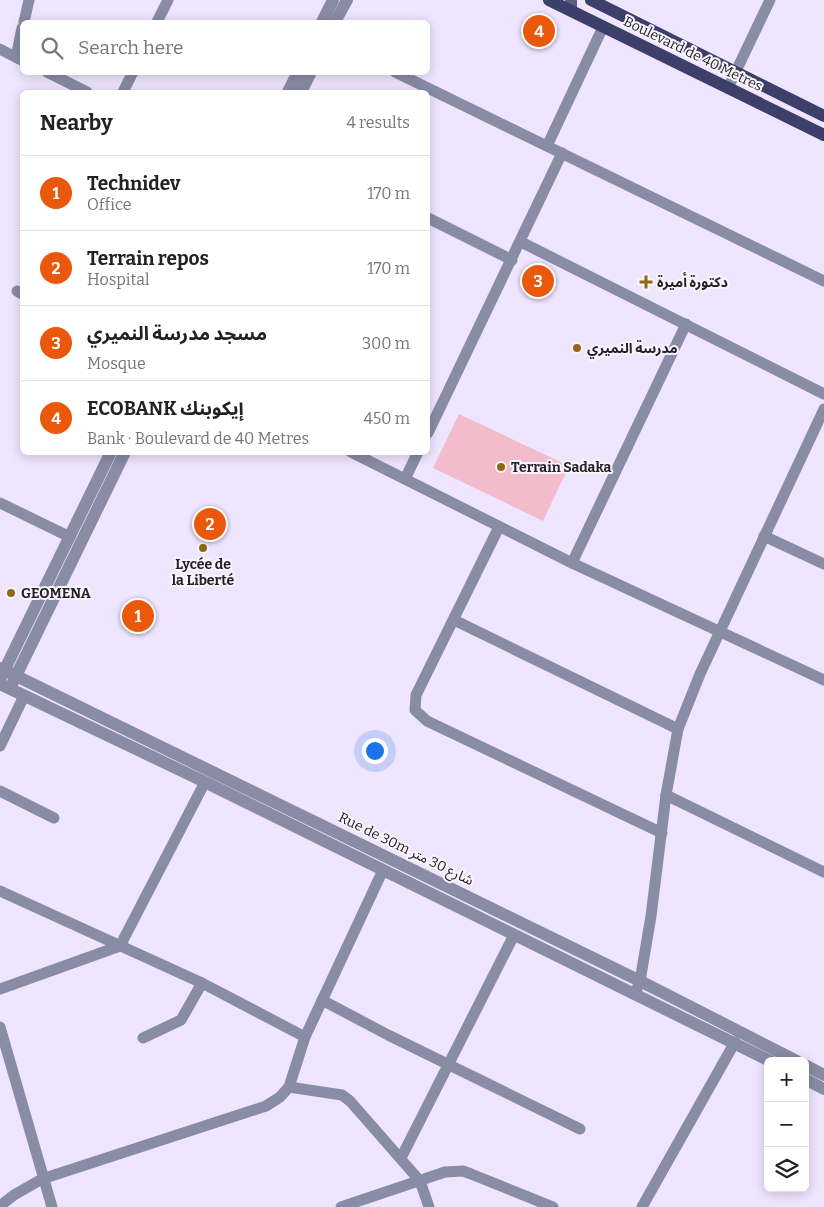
<!DOCTYPE html>
<meta charset="utf-8">
<style>
:root{--surface:#fff;--page:#f6f6f6;--text:#222;--muted:#767676;--line:#e0e0e0;--accent:#ea580c}
body{margin:0;font-family:Bitter,"Noto Sans Arabic",serif;background:var(--page);color:var(--text)}
.controls{position:absolute;right:15px;bottom:15px;display:grid;overflow:hidden;border-radius:8px;box-shadow:0 2px 12px #0003}
.controls button{width:45px;height:45px;display:grid;place-items:center;padding:0;border:0;border-bottom:1px solid var(--line);background:var(--surface);color:var(--text);font:25px sans-serif}
.you{position:absolute;left:374px;top:750px;width:18px;height:18px;margin:-12px;border:4px solid #fff;border-radius:50%;background:#1a73e8;box-shadow:0 0 0 8px #1a73e833}
.badge{display:grid;place-items:center;width:32px;height:32px;border-radius:50%;background:var(--accent);color:#fff;font-size:16px;font-weight:700}
.pin{position:absolute;translate:-50% -50%;border:2px solid #fff;box-shadow:0 1px 5px #0006}
.list{margin:0;padding:0;list-style:none}
h2{display:flex;justify-content:space-between;align-items:center;height:65px;margin:0;padding:0 20px;font-size:21px}
h2 small{font-size:16px;font-weight:400;color:var(--muted)}
.list li{display:grid;grid-template-columns:32px 1fr auto;gap:15px;align-items:center;box-sizing:border-box;height:75px;padding:0 20px;border-top:1px solid var(--line)}
.list b{display:block;font-size:19px;white-space:nowrap}
.list p{margin:0;font-size:16px;white-space:nowrap;color:var(--muted)}
.list em{font-size:16px;font-style:normal;color:var(--muted)}
.icon{flex:none;width:28px;height:28px;fill:none;stroke:currentColor;stroke-width:2;stroke-linecap:round;stroke-linejoin:round}
.map{position:relative;flex:none;width:824px;height:1207px;overflow:hidden}
.search{position:absolute;background:var(--surface);box-shadow:0 2px 12px #0003;left:20px;top:20px;width:410px;height:55px;display:flex;align-items:center;gap:12px;box-sizing:border-box;padding:0 18px;border-radius:8px;color:var(--muted);font-size:19px}
.panel{position:absolute;background:var(--surface);box-shadow:0 2px 12px #0003;left:20px;top:90px;width:410px;height:365px;border-radius:8px}
.map>svg:first-child{display:block}
.green{fill:#f3bccd}
.lines{fill:none;stroke-linecap:round;stroke-linejoin:round}
.minor{stroke:#888ca5;stroke-width:11}
.tertiary{stroke:#888ca5;stroke-width:12}
.secondary{stroke:#5a5f83;stroke-width:12}
.primary{stroke:#3b3f6a;stroke-width:12}
.poi-dot{fill:#936713;stroke:#f8f6fb;stroke-width:2}
.labels{text-anchor:middle;dominant-baseline:central;stroke-width:4;stroke-linejoin:round;paint-order:stroke}
.street-label{font-size:14px;fill:#25212a;stroke:#f8f6fb}
.poi-label{font-size:14px;font-weight:bold;fill:#25212a;stroke:#f8f6fb;text-anchor:start}
</style>
<div class="map">
<svg width="824" height="1207" viewBox="0 0 824 1207">
<rect width="100%" height="100%" fill="#efe5fe"/>
<!-- green -->
<polygon class="green" points="459,414 569,466 543,521 433,468"/>
<g class="lines">
<!-- minor -->
<g class="minor">
<polyline points="24,22 29,0"/>
<polyline points="157,22 168,0"/>
<polyline points="0,49 21,60"/>
<polyline points="16,57 22,28"/>
<polyline points="47,72 87,92"/>
<polyline points="395,72 824,281"/>
<polyline points="728,88 770,0"/>
<polyline points="123,92 133,72"/>
<polyline points="547,146 603,27"/>
<polyline points="428,218 512,260"/>
<polyline points="521,242 824,394"/>
<polyline points="17,291 22,294"/>
<polyline points="428,433 562,153"/>
<polyline points="351,452 572,563 824,680"/>
<polyline points="405,479 418,452"/>
<polyline points="0,503 70,537"/>
<polyline points="499,527 416,695 415,710 427,721 662,833"/>
<polyline points="764,536 824,564"/>
<polyline points="572,563 686,324"/>
<polyline points="454,620 678,729"/>
<polyline points="0,746 24,696"/>
<polyline points="0,791 54,818"/>
<polyline points="666,795 824,872"/>
<polyline points="0,891 202,983 305,1037"/>
<polyline points="0,989 120,946 205,782"/>
<polyline points="635,994 640,981 651,916 666,795 678,729 700,674 824,409"/>
<polyline points="322,1000 388,1035 580,1129"/>
<polyline points="0,1027 52,1207"/>
<polyline points="143,1038 181,1020 202,983"/>
<polyline points="289,1087 342,1095 350,1101 420,1181 429,1207"/>
<polyline points="401,1158 514,935"/>
<polyline points="0,1206 14,1195 42,1179 266,1106 280,1097 289,1087 305,1037 383,870"/>
<polyline points="341,1207 445,1172 463,1171 471,1174 553,1207"/>
<polyline points="642,1207 735,1042"/>
</g>
<!-- tertiary -->
<g class="tertiary">
<polyline points="322,22 333,0"/>
<polyline points="335,22 347,0"/>
<polyline points="288,92 298,72"/>
<polyline points="301,92 311,72"/>
<polyline points="0,668 640,981 797,1061"/>
<polyline points="1,677 111,452"/>
<polyline points="13,682 125,452"/>
<polyline points="0,684 205,782 770,1061"/>
<polyline points="805,1065 824,1075"/>
<polyline points="805,1079 824,1089"/>
</g>
<!-- secondary -->
<polyline class="secondary" points="571,10 571,0"/>
<!-- primary -->
<g class="primary">
<polyline points="549,0 824,135"/>
<polyline points="591,0 824,116"/>
</g>
</g>
<!-- markers -->
<g class="poi-dot">
<path d="M643.5 274.5h5v5h5v5h-5v5h-5v-5h-5v-5h5z"/>
<circle cx="577" cy="348" r="5"/>
<circle cx="501" cy="467" r="5"/>
<circle cx="203" cy="548" r="5"/>
<circle cx="11" cy="593" r="5"/>
</g>
<g class="labels">
<!-- street labels -->
<g class="street-label">
<text transform="translate(693 54) rotate(26)">Boulevard de 40 Metres</text>
<text transform="translate(406 849) rotate(26)">Rue de 30m شارع 30 متر</text>
</g>
<!-- poi labels -->
<g class="poi-label">
<text x="657" y="282">دكتورة أميرة</text>
<text x="587" y="348">مدرسة النميري</text>
<text x="511" y="467">Terrain Sadaka</text>
<text x="203" y="564" text-anchor="middle">Lycée de<tspan x="203" dy="16">la Liberté</tspan></text>
<text x="21" y="593">GEOMENA</text>
</g>
</g>
</svg>
<div class="controls">
<button>+</button>
<button>−</button>
<button><svg class="icon" aria-label="layers" viewBox="0 0 24 24"><path d="M12 4l9 5-9 5-9-5zM3 14l9 5 9-5"/></svg></button>
</div>
<div class="you"></div>
<div class="pin badge" style="left:138px;top:616px">1</div>
<div class="pin badge" style="left:210px;top:524px">2</div>
<div class="pin badge" style="left:538px;top:281px">3</div>
<div class="pin badge" style="left:539px;top:31px">4</div>
<div class="search"><svg class="icon" aria-label="search" viewBox="0 0 24 24"><circle cx="10" cy="10" r="6"/><path d="M15 15l6 6"/></svg>Search here</div>
<section class="panel">
<h2>Nearby<small>4 results</small></h2>
<ul class="list">
<li><span class="badge">1</span><div><b>Technidev</b><p>Office</p></div><em>170 m</em></li>
<li><span class="badge">2</span><div><b>Terrain repos</b><p>Hospital</p></div><em>170 m</em></li>
<li><span class="badge">3</span><div><b>مسجد مدرسة النميري</b><p>Mosque</p></div><em>300 m</em></li>
<li><span class="badge">4</span><div><b>ECOBANK إيكوبنك</b><p>Bank · Boulevard de 40 Metres</p></div><em>450 m</em></li>
</ul>
</section>
</div>
